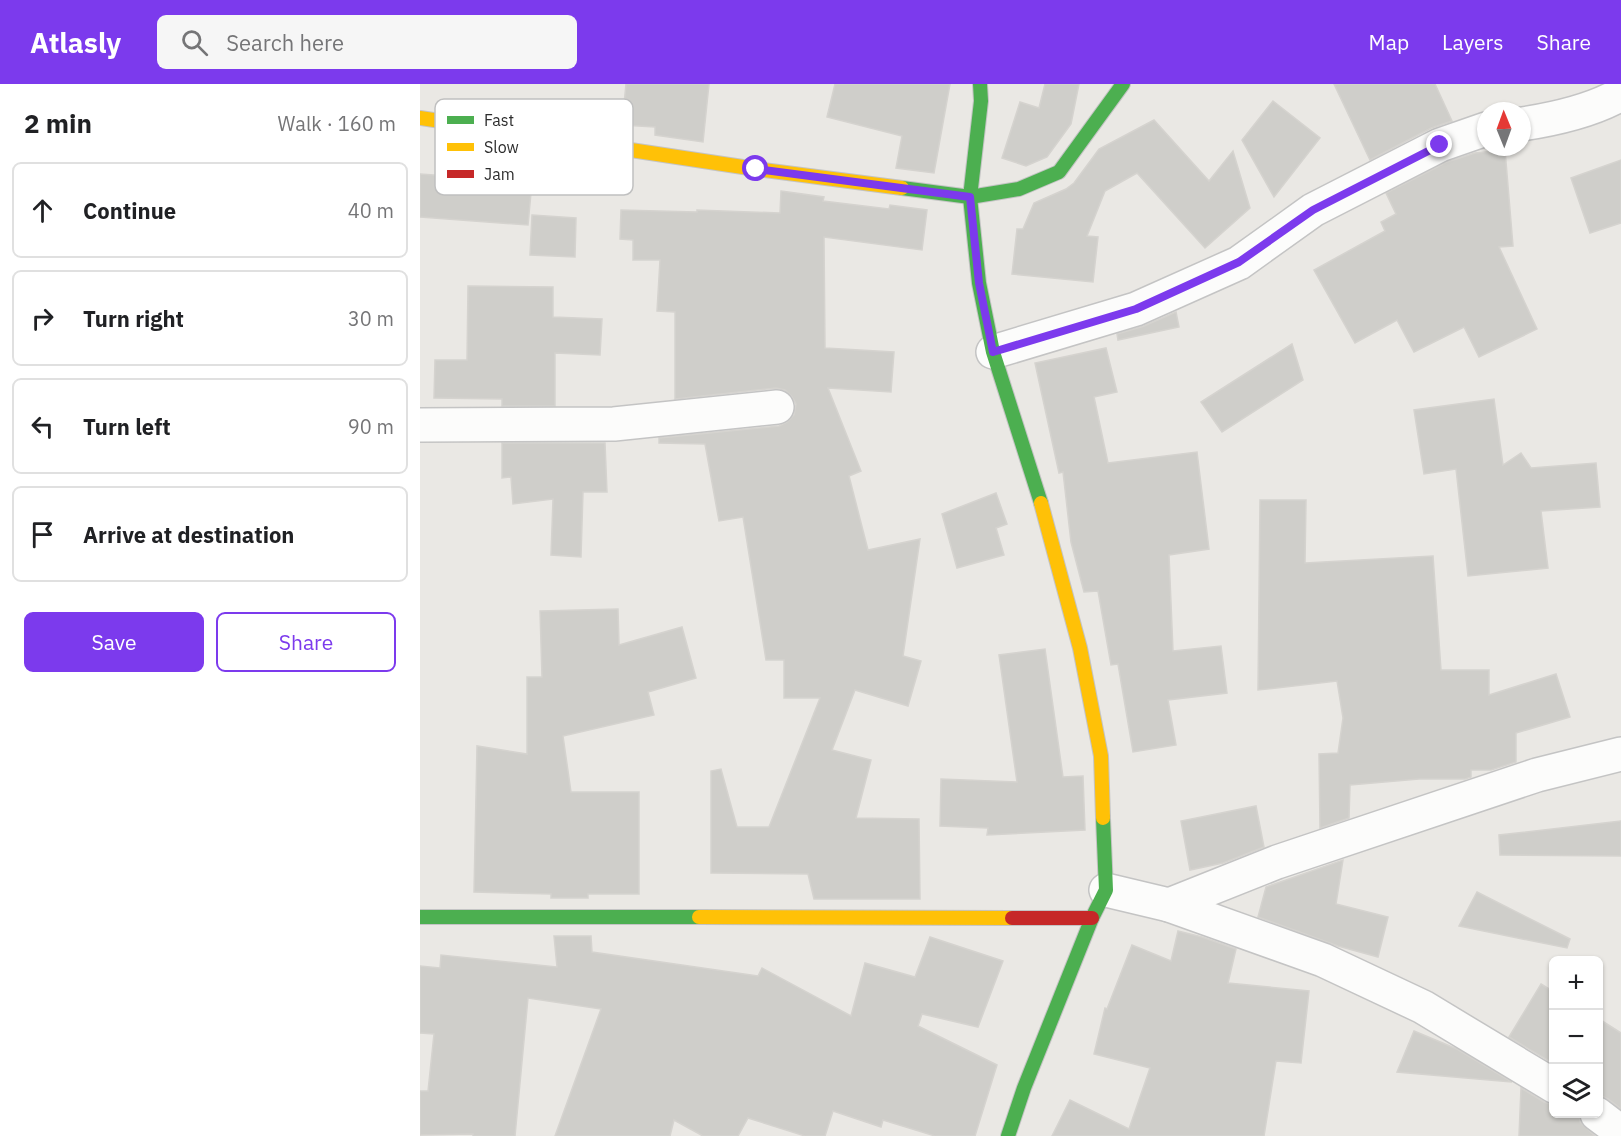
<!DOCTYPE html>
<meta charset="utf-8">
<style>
:root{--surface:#fff;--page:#f6f6f6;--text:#202124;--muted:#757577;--line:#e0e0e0;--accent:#7c3aed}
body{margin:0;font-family:"IBM Plex Sans",sans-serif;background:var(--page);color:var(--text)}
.controls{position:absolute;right:18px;bottom:18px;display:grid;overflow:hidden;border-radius:9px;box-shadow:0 2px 4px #0004}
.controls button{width:54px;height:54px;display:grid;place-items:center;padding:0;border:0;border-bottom:2px solid var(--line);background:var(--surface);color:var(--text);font:30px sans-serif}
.compass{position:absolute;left:1057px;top:18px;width:54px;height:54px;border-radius:50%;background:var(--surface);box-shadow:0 2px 4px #0004;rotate:359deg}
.stop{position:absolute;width:18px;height:18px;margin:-14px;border:4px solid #7c3aed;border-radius:50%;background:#fff}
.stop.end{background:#7c3aed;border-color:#fff;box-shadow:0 2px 6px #0008}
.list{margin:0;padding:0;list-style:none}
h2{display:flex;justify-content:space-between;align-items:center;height:78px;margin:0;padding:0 24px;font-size:26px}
h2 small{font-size:20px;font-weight:400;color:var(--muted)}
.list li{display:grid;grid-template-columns:39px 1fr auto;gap:18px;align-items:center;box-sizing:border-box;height:96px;margin:0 12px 12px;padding:0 12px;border:2px solid var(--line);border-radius:9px}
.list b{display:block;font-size:22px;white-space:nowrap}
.list em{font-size:20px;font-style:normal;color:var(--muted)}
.actions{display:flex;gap:12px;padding:18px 24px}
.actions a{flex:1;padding:14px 0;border:2px solid var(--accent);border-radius:9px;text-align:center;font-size:21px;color:var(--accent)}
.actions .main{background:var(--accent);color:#fff}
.icon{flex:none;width:33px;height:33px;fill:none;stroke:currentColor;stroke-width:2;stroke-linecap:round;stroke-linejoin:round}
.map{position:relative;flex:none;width:1201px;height:1052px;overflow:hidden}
header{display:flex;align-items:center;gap:36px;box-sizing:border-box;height:84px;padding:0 30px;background:var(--accent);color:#fff}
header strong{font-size:28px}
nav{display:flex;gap:33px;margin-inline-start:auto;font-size:21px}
.search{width:420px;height:54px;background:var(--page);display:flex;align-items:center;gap:15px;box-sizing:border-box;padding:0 21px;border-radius:9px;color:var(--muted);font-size:22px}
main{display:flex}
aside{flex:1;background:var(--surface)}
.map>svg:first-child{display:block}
.building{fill:#cfceca;stroke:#d5d3cf;stroke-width:1.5}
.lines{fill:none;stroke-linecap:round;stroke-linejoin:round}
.street-casing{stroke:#c4c4c4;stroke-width:36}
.fast-casing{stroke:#c4c4c4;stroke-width:16}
.slow-casing{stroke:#c4c4c4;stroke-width:16}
.jam-casing{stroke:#c4c4c4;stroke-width:16}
.street{stroke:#fcfcfb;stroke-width:33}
.fast{stroke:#4caf50;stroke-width:14}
.slow{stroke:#ffc107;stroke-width:14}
.jam{stroke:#c62828;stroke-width:14}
.route{stroke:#7c3aed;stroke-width:8}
.key{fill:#fff;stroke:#c0c0c0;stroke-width:1.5}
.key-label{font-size:16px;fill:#2d2d2d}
</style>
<header>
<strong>Atlasly</strong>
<div class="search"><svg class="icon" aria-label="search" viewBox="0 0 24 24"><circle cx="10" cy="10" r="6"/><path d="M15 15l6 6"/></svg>Search here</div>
<nav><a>Map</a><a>Layers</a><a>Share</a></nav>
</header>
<main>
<aside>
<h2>2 min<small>Walk · 160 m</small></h2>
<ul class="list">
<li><svg class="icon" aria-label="ahead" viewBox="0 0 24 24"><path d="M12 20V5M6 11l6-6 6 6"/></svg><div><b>Continue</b></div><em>40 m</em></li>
<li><svg class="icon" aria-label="right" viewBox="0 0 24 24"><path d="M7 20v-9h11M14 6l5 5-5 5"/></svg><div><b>Turn right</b></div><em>30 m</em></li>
<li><svg class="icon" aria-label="left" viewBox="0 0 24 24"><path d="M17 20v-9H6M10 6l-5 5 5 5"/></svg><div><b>Turn left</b></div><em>90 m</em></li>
<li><svg class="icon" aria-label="arrive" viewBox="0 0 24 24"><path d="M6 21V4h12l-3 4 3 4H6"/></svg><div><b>Arrive at destination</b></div></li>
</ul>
<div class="actions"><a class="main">Save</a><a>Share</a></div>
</aside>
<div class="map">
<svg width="1201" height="1052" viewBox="0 0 1201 1052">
<rect width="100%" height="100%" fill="#eae8e4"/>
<!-- building -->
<g class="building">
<polygon points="206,0 289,0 283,58 235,51 235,43 202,41"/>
<polygon points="415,0 530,0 514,89 476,84 482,52 407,33"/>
<polygon points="625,0 659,0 651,40 627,73 606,82 582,74 600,18 619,24"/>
<polygon points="914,0 1015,0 1032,37 1011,44 950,76"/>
<polygon points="853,17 900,54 854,113 822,56"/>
<polygon points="734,36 789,97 813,67 830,124 785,164 717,89 685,107 667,152 678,153 673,198 592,190 597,145 603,145 614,119 646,105 654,99 679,65"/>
<polygon points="1085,66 1093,162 1079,163 1117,245 1059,273 1044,243 994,268 977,236 935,259 894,186 965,147 961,138 976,130 966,109 1027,78 1055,69"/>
<polygon points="1201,76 1201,139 1170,149 1151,94"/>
<polygon points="0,90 112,98 108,141 0,133"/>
<polygon points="361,107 404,113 403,117 469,125 470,121 507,126 502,166 404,153 405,264 474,268 471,308 408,304 441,387 429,392 448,466 500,455 483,572 501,577 488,622 435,606 412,666 451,676 436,734 499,735 500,815 394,815 388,790 291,789 291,687 301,685 317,743 349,743 400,614 364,614 364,576 346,576 323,433 299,437 285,360 239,359 239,354 359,342 367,338 374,331 376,320 372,313 365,306 356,304 255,315 255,228 237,227 240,176 213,176 213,156 200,155 201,126 277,128 277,126 360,129"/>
<polygon points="112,131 156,134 155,173 110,171"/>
<polygon points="48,202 133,203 133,233 182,235 180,271 135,269 135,322 82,322 82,315 14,314 15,276 47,276"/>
<polygon points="756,228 759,243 698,256 697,250 724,242"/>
<polygon points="872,260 883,296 802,348 781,318"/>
<polygon points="686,264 697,308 674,313 688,379 777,368 789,465 749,471 753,567 801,562 807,609 748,616 756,661 713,668 698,580 691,581 678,507 664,508 651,458 643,388 639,389 615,279"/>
<polygon points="1074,315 1083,381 1101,369 1111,384 1176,379 1180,423 1121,427 1128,484 1048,492 1036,385 1004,390 994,326"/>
<polygon points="82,359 185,359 187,408 163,408 161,473 131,471 133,415 93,420 91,393 82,394"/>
<polygon points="576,409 587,440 576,444 584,471 537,484 522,430"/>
<polygon points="840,416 886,416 885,479 1013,472 1021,586 1069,586 1069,611 1136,590 1150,633 1096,649 1096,678 1071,686 1051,686 1051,693 1045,695 999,695 930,701 929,734 900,744 899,670 918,669 923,634 917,597 838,606"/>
<polygon points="198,525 199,561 262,543 276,594 228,608 234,631 143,652 151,708 219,708 219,810 168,810 168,814 131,814 131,810 54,808 57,662 107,670 107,593 122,593 120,527"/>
<polygon points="625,565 643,693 663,692 665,746 567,751 568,744 520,742 521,695 597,698 579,571"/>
<polygon points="836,722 844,763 803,779 770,786 761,737"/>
<polygon points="1201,737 1201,772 1080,771 1079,751"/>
<polygon points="923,776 916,820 968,833 958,873 918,862 838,833 846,803"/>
<polygon points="1057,808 1150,855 1147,864 1039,842"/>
<polygon points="758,847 782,853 816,865 808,899 889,907 881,979 856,977 844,1052 632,1052 650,1016 709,1045 730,984 674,970 685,924 687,925 712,861 751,877"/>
<polygon points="134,852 171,852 172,868 338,892 342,884 431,932 445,879 495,893 510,853 583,877 558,943 502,930 498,942 577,981 555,1052 515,1052 463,1036 461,1043 413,1027 405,1052 385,1052 328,1034 318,1052 283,1052 254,1036 250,1052 135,1052 181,925 108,914 95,1052 53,1052 53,1050 0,1051 0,1007 8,1007 14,950 0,949 0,882 20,884 21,871 137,883"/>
<polygon points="1121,900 1134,908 1134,980 1089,953"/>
<polygon points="1179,935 1201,949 1201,1025 1188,1015 1179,1011"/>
<polygon points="994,947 1037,965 1092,998 977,988"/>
<polygon points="1101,1004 1124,1018 1134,1021 1134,1029 1159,1029 1160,1038 1175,1052 1099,1052"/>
</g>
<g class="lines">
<defs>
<g id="street">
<path d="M1102,40C1135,35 1172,27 1201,10"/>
<polyline points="573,268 716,225 819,179 893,126 1020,61 1066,45"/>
<polyline points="0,341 194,340 357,323"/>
<polyline points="686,806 749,821 857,778 1117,691 1201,670"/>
<polyline points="749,821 903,876 1003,923 1134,1002"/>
<polyline points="1177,1030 1201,1048"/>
</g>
<g id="fast">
<polyline points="560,0 561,17 550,113 559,199 573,268 621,419"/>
<polyline points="482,104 550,113 599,105 639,88 703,0"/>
<polyline points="0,833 279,833"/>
<polyline points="588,1052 604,1004 672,834 686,806 683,734"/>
</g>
<g id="slow">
<polyline points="0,34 336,85 482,104"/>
<polyline points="621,419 660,564 681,672 683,734"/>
<polyline points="279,833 592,834"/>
</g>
<polyline id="jam" points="592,834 672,834"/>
</defs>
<!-- street casing -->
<use href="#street" class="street-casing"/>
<!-- fast casing -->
<use href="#fast" class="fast-casing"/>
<!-- slow casing -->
<use href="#slow" class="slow-casing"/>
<!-- jam casing -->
<use href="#jam" class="jam-casing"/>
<!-- street -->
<use href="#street" class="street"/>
<!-- fast -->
<use href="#fast" class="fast"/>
<!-- slow -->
<use href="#slow" class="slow"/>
<!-- jam -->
<use href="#jam" class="jam"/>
</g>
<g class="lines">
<!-- route -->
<polyline class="route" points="336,85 550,113 559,199 573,268 716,225 819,178 893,126 1020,61"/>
</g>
<!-- legend -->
<rect x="15" y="15" width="198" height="96" rx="9" class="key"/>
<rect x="27" y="32" width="27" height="8" fill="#4caf50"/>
<rect x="27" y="59" width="27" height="8" fill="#ffc107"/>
<rect x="27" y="86" width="27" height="8" fill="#c62828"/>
<g class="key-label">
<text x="64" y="42">Fast</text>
<text x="64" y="69">Slow</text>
<text x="64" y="96">Jam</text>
</g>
</svg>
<div class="controls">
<button>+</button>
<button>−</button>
<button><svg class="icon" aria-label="layers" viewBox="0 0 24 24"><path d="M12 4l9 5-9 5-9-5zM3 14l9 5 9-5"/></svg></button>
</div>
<svg class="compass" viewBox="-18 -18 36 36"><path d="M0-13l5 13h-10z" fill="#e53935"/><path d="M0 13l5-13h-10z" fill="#757577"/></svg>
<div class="stop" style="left:336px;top:85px"></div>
<div class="stop end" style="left:1020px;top:61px"></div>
</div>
</main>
